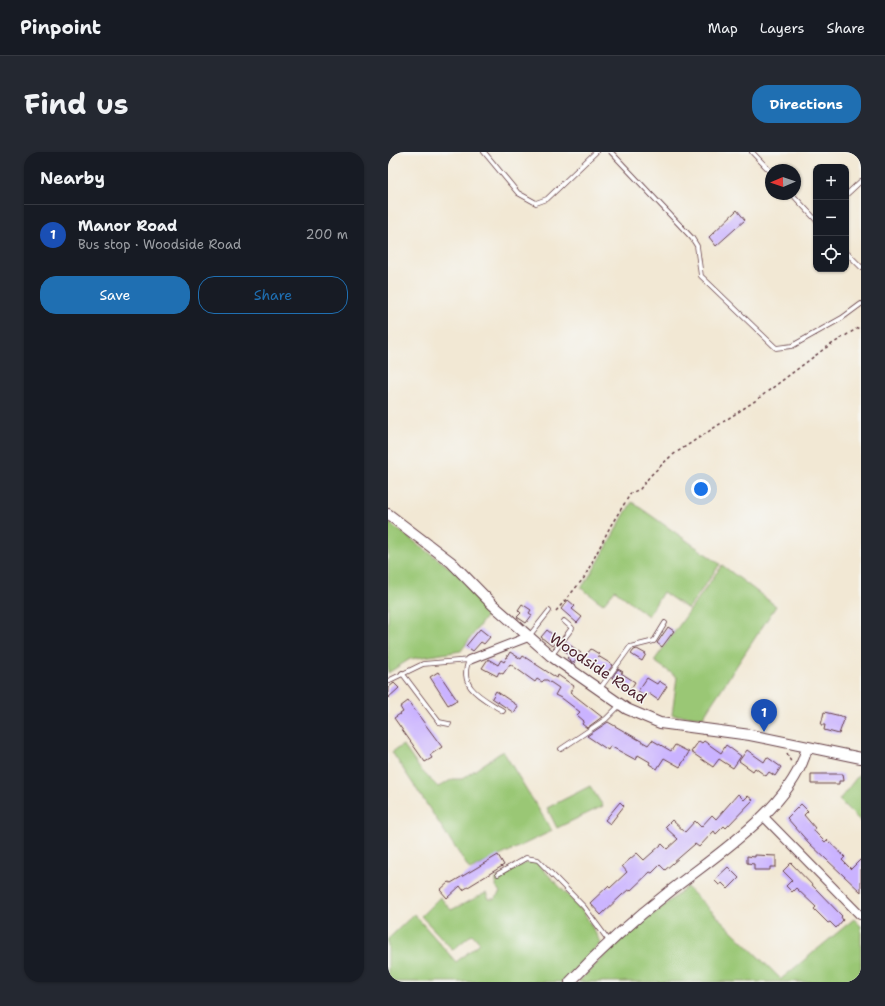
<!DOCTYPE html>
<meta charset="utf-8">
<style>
:root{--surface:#171b24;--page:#242831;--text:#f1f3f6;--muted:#9ea1a6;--line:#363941;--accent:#1f6fb2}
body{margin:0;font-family:"Shantell Sans",sans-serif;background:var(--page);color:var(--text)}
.controls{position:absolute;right:12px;top:12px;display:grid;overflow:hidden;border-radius:8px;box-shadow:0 1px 3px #0004}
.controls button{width:36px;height:36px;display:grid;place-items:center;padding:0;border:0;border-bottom:1px solid var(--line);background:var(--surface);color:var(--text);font:20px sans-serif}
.compass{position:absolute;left:377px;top:12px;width:36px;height:36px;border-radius:50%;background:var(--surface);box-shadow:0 1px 3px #0004;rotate:268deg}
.you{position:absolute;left:313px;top:337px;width:14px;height:14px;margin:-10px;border:3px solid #fff;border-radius:50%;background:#1a73e8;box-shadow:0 0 0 6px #1a73e833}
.badge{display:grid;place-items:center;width:26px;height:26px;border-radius:50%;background:var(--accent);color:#fff;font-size:13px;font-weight:700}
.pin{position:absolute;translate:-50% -33px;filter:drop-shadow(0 1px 2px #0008)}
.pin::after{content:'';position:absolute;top:21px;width:14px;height:12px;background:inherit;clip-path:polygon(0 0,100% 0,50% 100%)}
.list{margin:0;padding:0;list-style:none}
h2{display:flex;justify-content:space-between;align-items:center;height:52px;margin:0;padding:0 16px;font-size:17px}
h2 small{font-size:13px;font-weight:400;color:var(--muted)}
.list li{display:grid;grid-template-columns:26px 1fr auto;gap:12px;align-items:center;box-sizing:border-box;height:60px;padding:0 16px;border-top:1px solid var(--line)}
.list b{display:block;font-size:15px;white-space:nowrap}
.list p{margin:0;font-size:13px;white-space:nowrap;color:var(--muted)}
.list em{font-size:13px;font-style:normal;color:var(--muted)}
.actions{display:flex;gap:8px;padding:12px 16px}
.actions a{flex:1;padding:9px 0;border:1px solid var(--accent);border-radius:16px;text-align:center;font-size:14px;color:var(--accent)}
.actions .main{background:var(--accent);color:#fff}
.icon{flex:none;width:22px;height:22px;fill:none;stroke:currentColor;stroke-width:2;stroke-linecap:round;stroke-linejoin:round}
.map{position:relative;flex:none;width:473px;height:830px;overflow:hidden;border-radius:16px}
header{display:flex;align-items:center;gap:24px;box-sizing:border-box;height:56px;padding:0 20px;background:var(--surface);border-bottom:1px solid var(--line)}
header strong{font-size:19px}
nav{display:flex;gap:22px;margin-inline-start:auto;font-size:14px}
.intro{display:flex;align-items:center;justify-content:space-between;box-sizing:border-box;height:96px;padding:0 24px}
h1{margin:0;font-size:28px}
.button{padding:10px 18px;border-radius:16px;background:var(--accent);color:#fff;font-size:14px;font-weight:700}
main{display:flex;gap:24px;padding:0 24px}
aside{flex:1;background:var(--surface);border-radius:16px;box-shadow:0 1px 3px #0004}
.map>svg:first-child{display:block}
.green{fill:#9ac774;stroke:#727350}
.building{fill:#cab3ff}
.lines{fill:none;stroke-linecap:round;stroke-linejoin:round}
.service-casing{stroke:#633d44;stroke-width:5.5}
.minor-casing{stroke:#633d44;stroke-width:10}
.tertiary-casing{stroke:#633d44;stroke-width:12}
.path{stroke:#633d44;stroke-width:1.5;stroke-dasharray:3 3;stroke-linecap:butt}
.service{stroke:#fff;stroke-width:4}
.minor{stroke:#fff;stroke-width:8}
.tertiary{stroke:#fff;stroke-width:10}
.labels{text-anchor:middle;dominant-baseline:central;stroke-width:3;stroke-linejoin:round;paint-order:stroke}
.street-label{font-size:15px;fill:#4a1f2b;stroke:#f6f6f2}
</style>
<header>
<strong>Pinpoint</strong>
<nav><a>Map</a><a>Layers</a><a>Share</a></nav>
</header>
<div class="intro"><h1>Find us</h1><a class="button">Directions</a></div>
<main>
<aside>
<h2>Nearby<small></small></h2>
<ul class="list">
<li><span class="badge" style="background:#1a4fb4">1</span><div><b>Manor Road</b><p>Bus stop · Woodside Road</p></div><em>200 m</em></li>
</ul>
<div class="actions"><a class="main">Save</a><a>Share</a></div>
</aside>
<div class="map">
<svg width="473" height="830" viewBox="0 0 473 830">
<rect width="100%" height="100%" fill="#f6f6f2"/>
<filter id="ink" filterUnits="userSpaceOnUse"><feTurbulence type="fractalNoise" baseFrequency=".025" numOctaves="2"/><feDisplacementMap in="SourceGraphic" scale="8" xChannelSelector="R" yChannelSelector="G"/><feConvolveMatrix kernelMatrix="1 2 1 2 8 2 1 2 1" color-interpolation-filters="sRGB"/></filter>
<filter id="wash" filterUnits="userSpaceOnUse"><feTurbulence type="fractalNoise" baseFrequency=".012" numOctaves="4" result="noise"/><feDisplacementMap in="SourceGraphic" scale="16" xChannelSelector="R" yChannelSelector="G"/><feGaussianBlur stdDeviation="0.9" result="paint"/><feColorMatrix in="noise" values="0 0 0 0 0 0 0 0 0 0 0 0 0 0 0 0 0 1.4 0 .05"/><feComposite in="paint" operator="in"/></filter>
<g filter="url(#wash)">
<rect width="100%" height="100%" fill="#f2e8d4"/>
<!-- green -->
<g class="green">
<path d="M244,350L332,412L300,457L275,440L260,464L227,438L215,452L193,436C213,410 226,378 244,350Z"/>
<polygon points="0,370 70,422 102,459 73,499 22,507 0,521"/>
<polygon points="334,413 388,454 315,565 284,563 289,525 266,509"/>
<polygon points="15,593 32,617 50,635 65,627 74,627 115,599 164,679 82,718 4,600"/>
<polygon points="473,620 473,670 451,648"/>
<polygon points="202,634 215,654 169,676 159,656"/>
<polygon points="148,710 195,759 213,791 174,830 0,830 0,787 26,762 68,810 92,791 84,782 65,798 33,764 52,745 63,758 98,741 101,747 107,747 112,740 108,735 108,727 138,711"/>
<polygon points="299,735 393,827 466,767 473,774 473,830 190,830 232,789"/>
</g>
<g id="blocks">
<!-- building -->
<g class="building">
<polygon points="349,58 357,68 328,94 321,85"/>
<polygon points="180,448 187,454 184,457 194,465 189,471 173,457"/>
<polygon points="134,452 143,458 141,461 144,463 138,471 129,465 133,461 130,458"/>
<polygon points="280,475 286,479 274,495 269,491"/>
<polygon points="92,477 102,485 96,492 93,490 85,499 78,494"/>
<polygon points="159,478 170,487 164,494 153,485"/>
<polygon points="178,490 193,501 186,511 179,506 182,503 173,496"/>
<polygon points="203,497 211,502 210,504 225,513 218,522 194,508"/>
<polygon points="249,497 258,502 254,509 243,502 246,498"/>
<polygon points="122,500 133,507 135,504 169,526 170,523 186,534 182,540 214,565 199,576 194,572 196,569 189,563 192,560 175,547 167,543 171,536 159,528 156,528 154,530 149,527 147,530 122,512 115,522 111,520 109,524 94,516 100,507 110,513 113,508 116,510"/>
<polygon points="230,517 235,520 233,521 247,530 242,538 224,526"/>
<polygon points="50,520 69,548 60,553 42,525"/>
<polygon points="259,526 269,532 271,529 279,534 270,548 260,541 258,544 250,539"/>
<polygon points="6,531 11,536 0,546 0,536"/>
<polygon points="108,539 130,554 126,561 104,546"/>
<polygon points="20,549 54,595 42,603 44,606 37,610 6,566 15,560 12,555"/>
<polygon points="436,560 457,565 451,582 436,578 437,573 433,573"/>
<polygon points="220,570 260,593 264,588 283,599 287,593 301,600 292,615 276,606 269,617 261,612 262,610 250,603 248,608 222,594 220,598 199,584"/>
<polygon points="311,589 314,591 316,589 333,601 338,593 353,604 345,616 331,607 325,615 303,600"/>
<polygon points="359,598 376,610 379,605 393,615 387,624 381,620 378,624 367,616 365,619 351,609"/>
<polygon points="423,622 455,622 456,629 451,629 451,632 423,632"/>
<polygon points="350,642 356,648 360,644 365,648 338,676 336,674 328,682 326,679 311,695 307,692 277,718 272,713 264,721 262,720 242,739 240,738 234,743 213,763 202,751 220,734 222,736 239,720 234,714 249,701 256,708 274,692 279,697 290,687 277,675 284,668 297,680 307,669 313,675 324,663 328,667"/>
<polygon points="232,650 236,654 222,672 217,668"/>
<polygon points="413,652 420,659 416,663 427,676 426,678 428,681 437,690 439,688 457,705 454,708 463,717 473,707 473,740 421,691 399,666"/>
<polygon points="110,703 116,713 75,738 72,734 59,746 52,738 61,730 63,731"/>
<polygon points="367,703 388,704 388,715 382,715 382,718 366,718 366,712 359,711 359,704 367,705"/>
<polygon points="403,711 454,764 453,765 455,768 448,776 442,770 440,771 426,757 428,755 408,736 404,740 398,734 404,728 395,719"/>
<polygon points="340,715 351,726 340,737 334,731 331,733 326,728"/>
</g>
</g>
</g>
<g filter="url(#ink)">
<use href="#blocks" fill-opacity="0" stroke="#633d44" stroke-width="1"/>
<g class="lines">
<defs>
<g id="service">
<polyline points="96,0 130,41 148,51 159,47 208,0"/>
<polyline points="223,0 304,86 309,94 313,124 388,196 404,194 454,166 473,152"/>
<polyline points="364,0 383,20"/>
<polyline points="404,42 428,68"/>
<polyline points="458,43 473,29"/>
<polyline points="458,100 473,115"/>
<polyline points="142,483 161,459"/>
<polyline points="163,504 184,476 176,469"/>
<path d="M81,508C69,536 95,546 115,559"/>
<polyline points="14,521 51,570 61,572"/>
<polyline points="0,529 35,512 81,508"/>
<polyline points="211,538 242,495 266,489 277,471"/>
<polyline points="173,597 218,567 232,553"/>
<polyline points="110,722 138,706 150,708 196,755 221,789"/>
</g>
<g id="minor">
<polyline points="81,508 140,485"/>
<polyline points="375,664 472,763"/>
</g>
<g id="tertiary">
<polyline points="0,362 63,410 105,453 163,504 239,557 272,571 362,583 473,606"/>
<path d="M182,830C212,798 246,767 281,740C326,704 404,656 419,596"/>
</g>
</defs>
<!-- service casing -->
<use href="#service" class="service-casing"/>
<!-- minor casing -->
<use href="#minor" class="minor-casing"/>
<!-- tertiary casing -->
<use href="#tertiary" class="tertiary-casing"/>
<!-- path -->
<g class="path">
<polyline points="168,459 196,426 223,373 243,341 252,337 262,324 283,304 367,249 436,197 473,174"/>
<polyline points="399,601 403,610"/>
</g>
<!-- service -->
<use href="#service" class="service"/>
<!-- minor -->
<use href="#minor" class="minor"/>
<!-- tertiary -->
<use href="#tertiary" class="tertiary"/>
</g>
</g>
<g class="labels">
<!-- street labels -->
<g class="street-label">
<text transform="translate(210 516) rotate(34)">Woodside Road</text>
</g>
</g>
</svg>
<div class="controls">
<button>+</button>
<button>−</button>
<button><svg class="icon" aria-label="locate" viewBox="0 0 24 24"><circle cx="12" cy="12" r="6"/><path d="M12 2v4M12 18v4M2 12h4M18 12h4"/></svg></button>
</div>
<svg class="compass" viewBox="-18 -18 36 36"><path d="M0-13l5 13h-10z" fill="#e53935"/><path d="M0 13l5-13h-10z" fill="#9ea1a6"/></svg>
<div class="you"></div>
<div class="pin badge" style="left:376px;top:580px;background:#1a4fb4">1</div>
</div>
</main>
